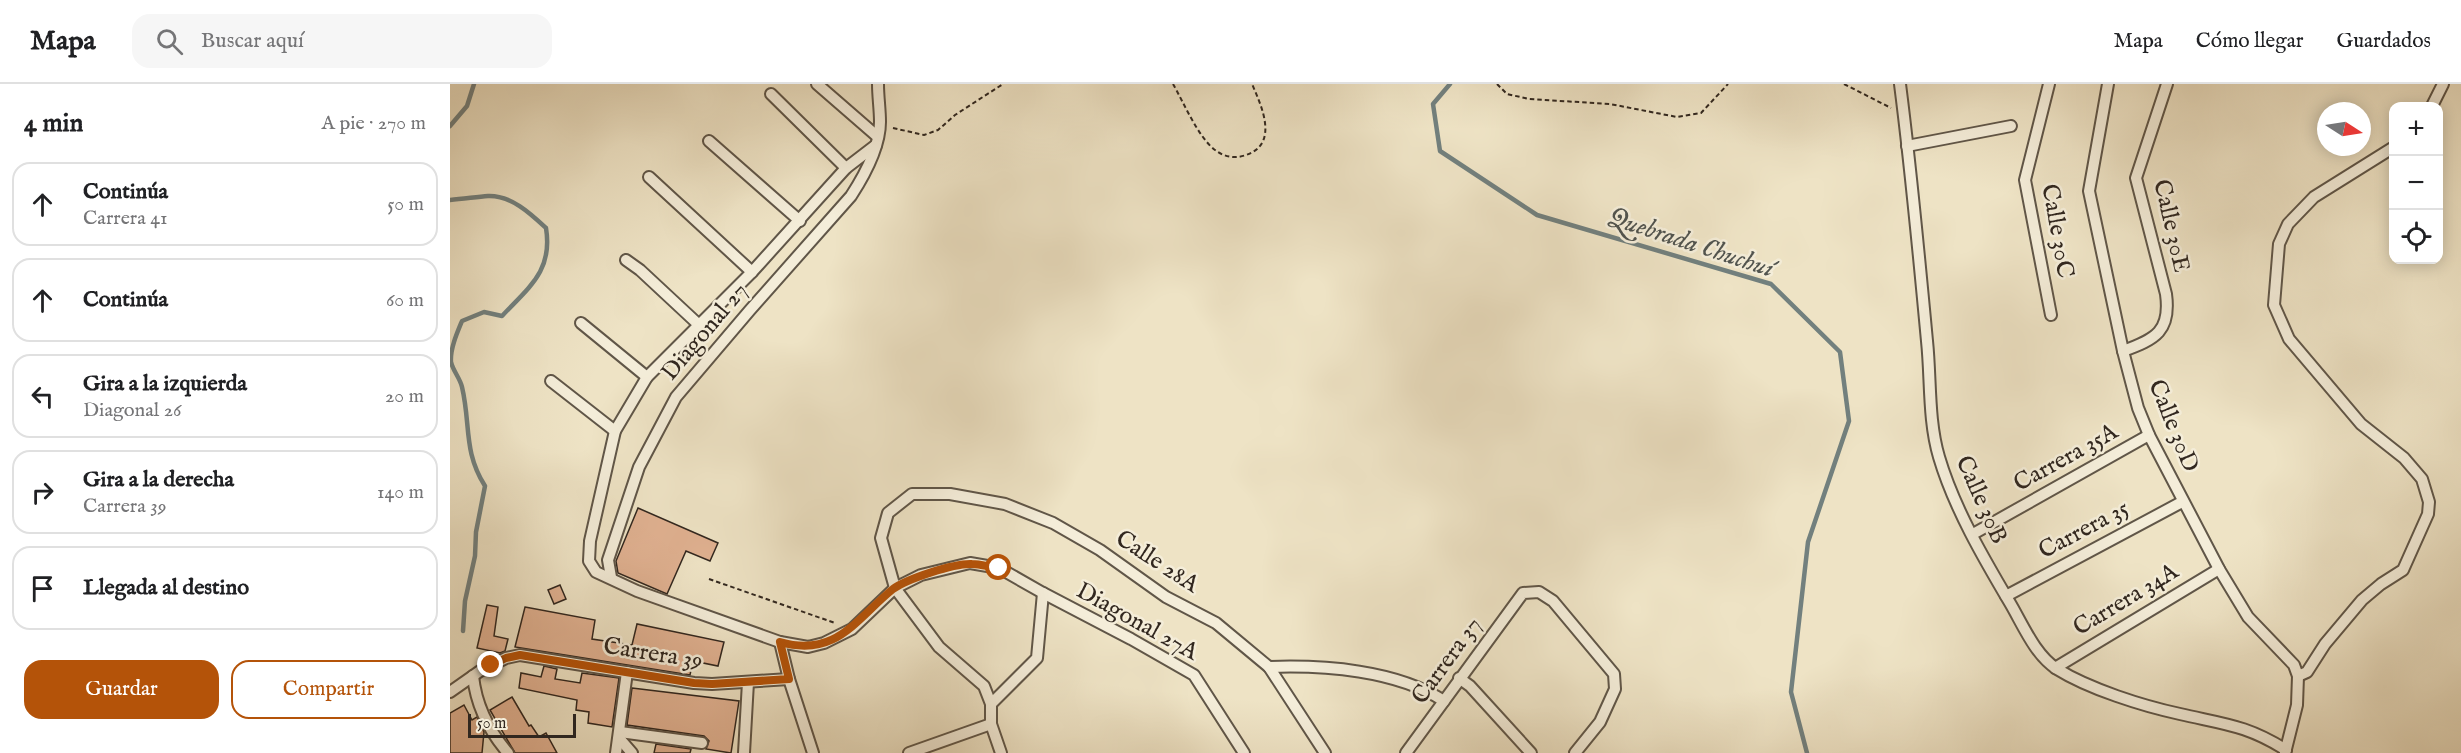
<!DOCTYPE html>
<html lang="es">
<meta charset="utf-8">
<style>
:root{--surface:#fff;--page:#f6f6f6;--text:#202124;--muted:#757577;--line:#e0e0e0;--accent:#b45309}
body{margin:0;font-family:"IM FELL English",serif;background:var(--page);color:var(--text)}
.controls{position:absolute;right:18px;top:18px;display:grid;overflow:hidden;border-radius:12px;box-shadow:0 3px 15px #0003}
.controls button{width:54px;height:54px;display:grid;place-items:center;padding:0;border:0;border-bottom:2px solid var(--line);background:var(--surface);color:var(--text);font:30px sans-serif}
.compass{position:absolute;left:1867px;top:18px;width:54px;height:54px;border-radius:50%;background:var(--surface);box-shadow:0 3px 15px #0003;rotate:102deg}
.scale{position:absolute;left:18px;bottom:15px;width:108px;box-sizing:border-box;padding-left:6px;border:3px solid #31271f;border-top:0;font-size:16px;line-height:21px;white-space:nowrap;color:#31271f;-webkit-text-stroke:4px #f4edd9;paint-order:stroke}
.stop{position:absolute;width:18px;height:18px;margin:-14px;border:4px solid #b45309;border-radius:50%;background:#fff}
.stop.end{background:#b45309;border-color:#fff;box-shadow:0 2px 6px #0008}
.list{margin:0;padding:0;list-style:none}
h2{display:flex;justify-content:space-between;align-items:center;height:78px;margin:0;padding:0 24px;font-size:26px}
h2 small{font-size:20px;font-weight:400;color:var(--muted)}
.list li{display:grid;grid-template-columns:39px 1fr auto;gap:18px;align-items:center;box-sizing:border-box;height:84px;margin:0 12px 12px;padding:0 12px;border:2px solid var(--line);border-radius:18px}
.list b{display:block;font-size:22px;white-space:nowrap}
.list p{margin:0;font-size:20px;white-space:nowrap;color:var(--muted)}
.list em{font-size:20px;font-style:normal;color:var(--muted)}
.actions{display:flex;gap:12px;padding:18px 24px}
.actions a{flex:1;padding:14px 0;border:2px solid var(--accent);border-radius:18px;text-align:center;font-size:21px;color:var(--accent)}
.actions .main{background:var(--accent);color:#fff}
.icon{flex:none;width:33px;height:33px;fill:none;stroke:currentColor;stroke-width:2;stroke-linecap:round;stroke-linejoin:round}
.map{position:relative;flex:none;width:2011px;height:669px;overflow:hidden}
header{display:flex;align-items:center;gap:36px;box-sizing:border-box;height:84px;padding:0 30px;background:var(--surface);border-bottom:2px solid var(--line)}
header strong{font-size:28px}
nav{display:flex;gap:33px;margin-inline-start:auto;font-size:21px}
.search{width:420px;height:54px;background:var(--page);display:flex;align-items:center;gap:15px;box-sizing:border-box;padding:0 21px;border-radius:18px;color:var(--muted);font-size:22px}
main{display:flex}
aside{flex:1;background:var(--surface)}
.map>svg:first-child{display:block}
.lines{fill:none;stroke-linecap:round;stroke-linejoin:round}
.stream{stroke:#72807e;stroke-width:4.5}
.building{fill:#e0b191;stroke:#31271f;stroke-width:1.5}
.street-casing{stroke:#605648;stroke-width:14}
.path{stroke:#31271f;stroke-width:2;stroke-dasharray:4.5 3;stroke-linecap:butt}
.street{stroke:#f4edd9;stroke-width:10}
.route{stroke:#b45309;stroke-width:8}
.labels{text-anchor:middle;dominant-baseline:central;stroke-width:5;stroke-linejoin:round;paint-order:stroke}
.street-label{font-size:24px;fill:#31271f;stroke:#f4edd9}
.water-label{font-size:26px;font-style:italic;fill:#51544f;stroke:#f4edd9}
</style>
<header>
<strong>Mapa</strong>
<div class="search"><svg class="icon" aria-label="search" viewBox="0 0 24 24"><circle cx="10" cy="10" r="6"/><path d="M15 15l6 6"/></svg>Buscar aquí</div>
<nav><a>Mapa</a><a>Cómo llegar</a><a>Guardados</a></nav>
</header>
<main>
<aside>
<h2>4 min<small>A pie · 270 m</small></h2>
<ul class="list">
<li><svg class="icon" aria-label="ahead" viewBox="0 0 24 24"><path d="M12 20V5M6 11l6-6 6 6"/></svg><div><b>Continúa</b><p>Carrera 41</p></div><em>50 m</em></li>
<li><svg class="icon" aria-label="ahead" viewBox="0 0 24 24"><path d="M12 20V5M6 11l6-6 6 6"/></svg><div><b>Continúa</b></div><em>60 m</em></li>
<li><svg class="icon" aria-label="left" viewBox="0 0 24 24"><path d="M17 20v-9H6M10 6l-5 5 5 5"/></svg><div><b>Gira a la izquierda</b><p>Diagonal 26</p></div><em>20 m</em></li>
<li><svg class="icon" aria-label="right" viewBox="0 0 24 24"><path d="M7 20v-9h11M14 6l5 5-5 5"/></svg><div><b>Gira a la derecha</b><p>Carrera 39</p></div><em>140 m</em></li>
<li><svg class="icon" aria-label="arrive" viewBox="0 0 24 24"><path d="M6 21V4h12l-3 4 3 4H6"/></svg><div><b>Llegada al destino</b></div></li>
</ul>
<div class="actions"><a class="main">Guardar</a><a>Compartir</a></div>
</aside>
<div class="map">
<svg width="2011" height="669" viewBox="0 0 2011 669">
<rect width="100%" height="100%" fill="#eee3c5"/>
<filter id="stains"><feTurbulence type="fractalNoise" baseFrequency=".00333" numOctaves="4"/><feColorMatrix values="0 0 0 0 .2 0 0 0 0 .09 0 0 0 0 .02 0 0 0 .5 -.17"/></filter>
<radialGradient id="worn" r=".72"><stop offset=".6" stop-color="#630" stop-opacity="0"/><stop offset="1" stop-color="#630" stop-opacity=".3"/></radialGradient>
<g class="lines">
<!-- stream -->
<g class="stream">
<polyline points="1000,0 983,20 990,67 1087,131 1321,200 1390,268 1399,337 1358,458 1341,608 1357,669"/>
<polyline points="0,42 17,22 24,0"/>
<path d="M0,116C13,115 26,113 38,112C61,111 81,130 96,144C103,187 79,203 52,232L34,228L12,237C7,249 0,265 1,278C3,287 10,294 12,303C21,341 13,367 35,402L26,448L25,472L15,517L13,547"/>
</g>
</g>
<!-- building -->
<g class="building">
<polygon points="188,424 268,459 260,477 236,467 217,510 168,489 166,477"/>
<polygon points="110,501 116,515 104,520 98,506"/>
<polygon points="37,521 48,523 44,552 58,555 55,567 50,569 27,564"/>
<polygon points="75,523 145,536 142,555 182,561 187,540 274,558 268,582 243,577 240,591 65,563"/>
<polygon points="94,582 107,585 105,595 130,599 132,589 169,594 162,643 138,639 139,628 126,626 127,616 69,604 71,589 91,593"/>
<polygon points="182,604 289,617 281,669 256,665 259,657 254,652 177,641"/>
<polygon points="62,613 79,642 81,641 89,653 96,649 107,669 65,669 40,626"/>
<polygon points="14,621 22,636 27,633 34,648 32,669 0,669 0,629"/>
<polygon points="206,660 241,665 240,669 204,669"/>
</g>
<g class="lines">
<defs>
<g id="street">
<polyline points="367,0 428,53"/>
<path d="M1450,0C1461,85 1469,171 1477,257C1481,295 1478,336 1489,373C1504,424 1534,475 1560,519C1573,541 1585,571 1607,585C1639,605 1693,622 1730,630C1773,640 1797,641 1836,666"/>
<polyline points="1599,0 1575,96 1601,231"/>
<polyline points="1658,0 1639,107 1673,267 1688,324 1699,351 1769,485 1798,533 1844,581 1848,592 1847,621 1835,669"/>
<polyline points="321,10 396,84"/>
<polyline points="1982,22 1993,0"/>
<polyline points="259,57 350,137"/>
<polyline points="426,61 396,84 302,188 197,293 165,347 140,457 139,477 146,488 187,507 330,558 358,563 374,559 402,545 445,504 471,491 520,479 549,484 593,509 681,555 744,591 794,669"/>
<polyline points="1457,62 1561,42"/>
<polyline points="199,93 302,188"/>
<polyline points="176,176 190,186 248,240"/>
<polyline points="131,239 197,293"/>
<path d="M1673,267C1706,255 1721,247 1716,210L1686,94L1717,0"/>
<polyline points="101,297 165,347"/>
<polyline points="1523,450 1699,351"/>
<path d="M161,493L158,476L189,383L226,313L300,226L401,112C414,92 430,63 430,38C430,25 428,13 428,0"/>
<polyline points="1556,512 1732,418"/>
<polyline points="330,558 339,595 363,669"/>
<path d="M819,583C874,581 946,586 994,617"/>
<polyline points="1605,584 1769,485"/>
<path d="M23,592C26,620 39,647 58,669"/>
<polyline points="1848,592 1857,588 1875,560 1912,516 1931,500 1953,486 1978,430 1979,418 1972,395 1954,374 1911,340 1839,255 1824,221 1829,160 1838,140 1864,113 1944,63"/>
<polyline points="1009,594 1020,602 1081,669"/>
<polyline points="0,608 30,587 56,574 70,571 244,599 262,600 339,595"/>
<polyline points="541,620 587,574 593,509"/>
<polyline points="541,640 551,669"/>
<polyline points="170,648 252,659"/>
<polyline points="169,654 182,669"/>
<polyline points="166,669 177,588"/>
<polyline points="294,669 298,598"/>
<polyline points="459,669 541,640 541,620 534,602 489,563 445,504 431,454 438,429 462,410 500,410 555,420 603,439 650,466 716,513 766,539 819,583 875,669"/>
<polyline points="956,669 1073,509 1089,508 1103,517 1164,590 1165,605 1150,638 1125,669"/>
</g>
</defs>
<!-- street casing -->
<use href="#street" class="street-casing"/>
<!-- path -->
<g class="path">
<path d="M723,0C734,19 748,53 765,66C774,73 785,75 796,71C829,60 812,23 802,0"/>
<polyline points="1047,0 1057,10 1079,15 1160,20 1227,33 1251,29 1278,0"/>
<polyline points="1394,0 1441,24"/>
<polyline points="443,44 474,51 488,46 505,31 553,0"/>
<polyline points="259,495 385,539"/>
</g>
<!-- street -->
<use href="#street" class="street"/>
</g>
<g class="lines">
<!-- route -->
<path class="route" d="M41,581L56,574L70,571L244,599L262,600L339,595L330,558C386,574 405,536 443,505C457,495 504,479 522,480C530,480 540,483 549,484"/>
</g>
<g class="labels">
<!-- street labels -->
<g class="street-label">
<text transform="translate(1721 142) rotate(77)">Calle 30E</text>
<text transform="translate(1607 147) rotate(80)">Calle 30C</text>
<text transform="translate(255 248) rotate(-50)">Diagonal 27</text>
<text transform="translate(1723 342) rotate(68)">Calle 30D</text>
<text transform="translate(1616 374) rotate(-29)">Carrera 35A</text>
<text transform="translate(1531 416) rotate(66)">Calle 30B</text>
<text transform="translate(1634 446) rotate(-28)">Carrera 35</text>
<text transform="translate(707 478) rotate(33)">Calle 28A</text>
<text transform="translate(1676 516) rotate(-31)">Carrera 34A</text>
<text transform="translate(687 538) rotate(29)">Diagonal 27A</text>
<text transform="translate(203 570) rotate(9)">Carrera 39</text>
<text transform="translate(997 577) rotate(-54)">Carrera 37</text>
</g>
<!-- water labels -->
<g class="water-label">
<text transform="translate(1241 159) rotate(18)">Quebrada Chuchuí</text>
</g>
</g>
<rect width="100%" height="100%" filter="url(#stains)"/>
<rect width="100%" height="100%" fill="url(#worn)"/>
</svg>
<div class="controls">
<button>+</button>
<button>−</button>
<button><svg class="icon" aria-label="locate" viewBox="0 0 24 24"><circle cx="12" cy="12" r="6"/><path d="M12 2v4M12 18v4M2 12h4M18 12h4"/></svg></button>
</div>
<svg class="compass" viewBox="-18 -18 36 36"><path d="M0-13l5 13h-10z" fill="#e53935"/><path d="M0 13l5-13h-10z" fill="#757577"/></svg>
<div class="scale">50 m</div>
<div class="stop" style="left:549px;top:484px"></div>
<div class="stop end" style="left:41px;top:581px"></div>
</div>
</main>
